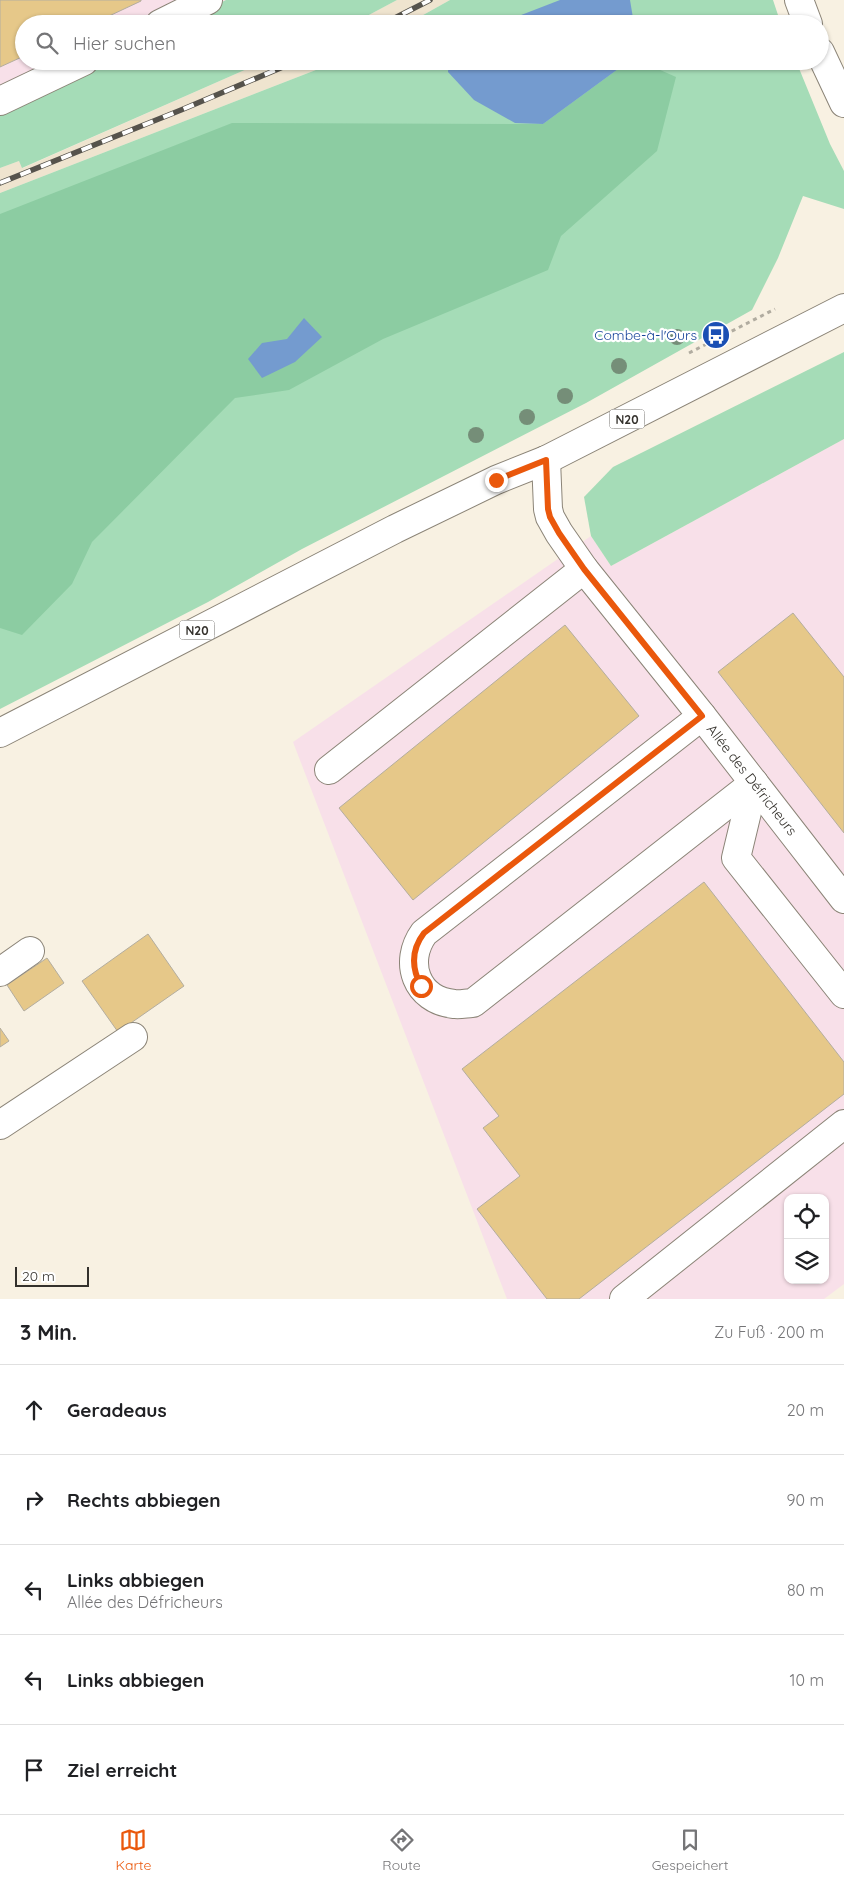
<!DOCTYPE html>
<html lang="de">
<meta charset="utf-8">
<style>
:root{--surface:#fff;--page:#f6f6f6;--text:#202124;--muted:#757577;--line:#e0e0e0;--accent:#ea580c}
body{margin:0;font-family:Quicksand,sans-serif;background:var(--page);color:var(--text)}
.controls{position:absolute;right:15px;bottom:15px;display:grid;overflow:hidden;border-radius:10px;box-shadow:0 1px 4px #0004}
.controls button{width:45px;height:45px;display:grid;place-items:center;padding:0;border:0;border-bottom:1px solid var(--line);background:var(--surface);color:var(--text);font:25px sans-serif}
.scale{position:absolute;left:15px;bottom:12px;width:74px;box-sizing:border-box;padding-left:5px;border:2px solid #34312c;border-top:0;font-size:14px;line-height:18px;white-space:nowrap;color:#34312c;-webkit-text-stroke:4px #fff;paint-order:stroke}
.stop{position:absolute;width:15px;height:15px;margin:-11px;border:4px solid #ea580c;border-radius:50%;background:#fff}
.stop.end{background:#ea580c;border-color:#fff;box-shadow:0 1px 5px #0008}
.list{margin:0;padding:0;list-style:none}
h2{display:flex;justify-content:space-between;align-items:center;height:65px;margin:0;padding:0 20px;font-size:21px}
h2 small{font-size:16px;font-weight:400;color:var(--muted)}
.list li{display:grid;grid-template-columns:32px 1fr auto;gap:15px;align-items:center;box-sizing:border-box;height:90px;padding:0 20px;border-top:1px solid var(--line)}
.list b{display:block;font-size:19px;white-space:nowrap}
.list p{margin:0;font-size:16px;white-space:nowrap;color:var(--muted)}
.list em{font-size:16px;font-style:normal;color:var(--muted)}
.icon{flex:none;width:28px;height:28px;fill:none;stroke:currentColor;stroke-width:2;stroke-linecap:round;stroke-linejoin:round}
.map{position:relative;flex:none;width:844px;height:1299px;overflow:hidden}
.search{position:absolute;background:var(--surface);box-shadow:0 1px 4px #0004;left:15px;right:15px;top:15px;height:55px;display:flex;align-items:center;gap:12px;box-sizing:border-box;padding:0 18px;border-radius:28px;color:var(--muted);font-size:19px}
.sheet{height:515px;background:var(--surface)}
nav{display:flex;justify-content:space-around;align-items:center;box-sizing:border-box;height:70px;border-top:1px solid var(--line);background:var(--surface);font-size:14px;color:var(--muted)}
nav a{display:grid;justify-items:center;gap:2px}
nav .on{color:var(--accent)}
.map>svg:first-child{display:block}
.commercial{fill:#f8e0e9;fill-rule:evenodd}
.built{fill:#efe4cf}
.green{fill:#a5dcb7}
.forest{fill:#8ccca2}
.water{fill:#749bcf}
.building{fill:#e6c889;stroke:#b3ad9f}
.lines{fill:none;stroke-linecap:round;stroke-linejoin:round}
.minor-casing{stroke:#8b8477;stroke-width:30}
.major-casing{stroke:#8b8477;stroke-width:30}
.path{stroke:#b1aca0;stroke-width:3;stroke-dasharray:4 4;stroke-linecap:butt}
.minor{stroke:#fff;stroke-width:28}
.major{stroke:#fff;stroke-width:28}
.rail-casing{stroke:#56534c;stroke-width:5.5}
.rail{stroke:#fff;stroke-width:4;stroke-dasharray:11;stroke-linecap:butt}
.tree{fill:#758e78}
.route{stroke:#ea580c;stroke-width:6}
.labels{text-anchor:middle;dominant-baseline:central;stroke-width:4.5;stroke-linejoin:round;paint-order:stroke}
.shield{fill:#fff;stroke:#716f6b;stroke-width:1}
.shield-label{font-size:12px;font-weight:bold;fill:#34312c}
.transit-label{font-size:14px;fill:#164399;stroke:#fff;text-anchor:end}
.street-label{font-size:14px;fill:#34312c;stroke:#fff}
</style>
<div class="map">
<svg width="844" height="1299" viewBox="0 0 844 1299">
<rect width="100%" height="100%" fill="#f8f1e2"/>
<!-- commercial -->
<g class="commercial">
<polygon points="0,0 226,0 178,24 24,24 24,61 101,61 0,110"/>
<path d="M844,439V1284L824,1299H507L293,742L591,536L611,566ZM788,1198H825V1280H788Z"/>
</g>
<!-- built -->
<g class="built">
<polygon points="397,0 450,0 407,24 352,24"/>
<polygon points="265,61 339,61 0,193 0,168 19,161 23,168"/>
</g>
<!-- green -->
<g class="green">
<polygon points="226,0 397,0 352,24 178,24"/>
<polygon points="450,0 773,0 781,24 407,24"/>
<polygon points="101,61 265,61 22,168 19,161 0,168 0,110"/>
<polygon points="339,61 796,61 830,144 844,171 844,209 803,196 778,258 752,310 586,403 302,549 208,602 0,709 0,193"/>
<polygon points="844,352 844,439 611,566 591,536 584,497 613,467"/>
</g>
<!-- forest -->
<polygon class="forest" points="629,61 640,61 676,77 657,151 561,236 548,270 383,339 289,390 235,398 92,542 72,584 22,635 0,628 0,214 232,123 543,124"/>
<!-- water -->
<g class="water">
<polygon points="560,0 630,0 634,24 503,24 516,17"/>
<polygon points="449,61 629,61 543,124 515,123 474,100 448,72"/>
<polygon points="304,318 322,337 295,362 262,378 248,359 262,343 287,339"/>
</g>
<!-- building -->
<g class="building">
<polygon points="0,0 141,0 141,1 92,24 24,24 24,56 0,67"/>
<polygon points="793,613 844,677 844,833 718,672"/>
<polygon points="565,625 639,716 413,900 339,808"/>
<polygon points="704,882 844,1062 844,1094 579,1299 547,1299 477,1209 520,1176 483,1128 499,1116 462,1069"/>
<polygon points="148,934 184,986 118,1032 82,981"/>
<polygon points="47,958 64,983 24,1011 7,985"/>
<polygon points="0,1028 9,1041 0,1047"/>
</g>
<g class="lines">
<defs>
<g id="minor">
<polyline points="160,24 208,0"/>
<polyline points="0,101 84,61"/>
<polyline points="546,460 548,509 550,517 559,533 584,569 702,716 844,899"/>
<path d="M702,716L424,933C403,962 416,1000 454,1004C460,1005 467,1003 473,1003L754,783"/>
<polyline points="329,770 584,569"/>
<polyline points="754,783 736,858 844,994"/>
<polyline points="0,972 30,951"/>
<polyline points="0,1125 133,1037"/>
<polyline points="624,1299 844,1124"/>
</g>
<g id="major">
<polyline points="799,0 808,24"/>
<polyline points="820,52 844,103"/>
<polyline points="0,733 395,529 496,480 546,460 844,308"/>
</g>
</defs>
<!-- minor casing -->
<use href="#minor" class="minor-casing"/>
<!-- major casing -->
<use href="#major" class="major-casing"/>
<!-- path -->
<polyline class="path" points="689,353 775,309"/>
<!-- minor -->
<use href="#minor" class="minor"/>
<!-- major -->
<use href="#major" class="major"/>
<defs>
<g id="rail">
<polyline points="383,24 430,0"/>
<polyline points="0,183 181,110 297,61"/>
</g>
</defs>
<!-- rail casing -->
<use href="#rail" class="rail-casing"/>
<!-- rail -->
<use href="#rail" class="rail"/>
</g>
<!-- trees -->
<g class="tree">
<circle cx="677" cy="337" r="8"/>
<circle cx="619" cy="366" r="8"/>
<circle cx="565" cy="396" r="8"/>
<circle cx="527" cy="417" r="8"/>
<circle cx="476" cy="435" r="8"/>
</g>
<g class="lines">
<!-- route -->
<path class="route" d="M421,986C411,967 411,950 424,933L702,716L584,569L559,533L550,517L548,509L546,460L496,480"/>
</g>
<!-- icons -->
<defs>
<symbol id="bus-disc" viewBox="-11 -11 22 22"><circle r="9.5" fill="#1a4fb4" stroke="#fff"/><path d="M-5-6H5V4H4V6H2V4H-2V6H-4V4H-5ZM-3.5-4V0h7V-4ZM-3.5 1.2v1.5H-2V1.2ZM2 1.2v1.5H3.5V1.2Z" fill="#fff"/></symbol>
</defs>
<g fill-rule="evenodd">
<use href="#bus-disc" x="700" y="319" width="32" height="32"/>
</g>
<g class="labels">
<!-- shield labels -->
<g class="shield">
<rect x="609.5" y="409.5" width="35" height="19" rx="4"/>
<rect x="179.5" y="620.5" width="35" height="19" rx="4"/>
</g>
<g class="shield-label">
<text x="627" y="419">N20</text>
<text x="197" y="630">N20</text>
</g>
<!-- transit labels -->
<g class="transit-label">
<text x="697" y="335">Combe-à-l'Ours</text>
</g>
<!-- street labels -->
<g class="street-label">
<text transform="translate(752 780) rotate(52)">Allée des Défricheurs</text>
</g>
</g>
</svg>
<div class="controls">
<button><svg class="icon" aria-label="locate" viewBox="0 0 24 24"><circle cx="12" cy="12" r="6"/><path d="M12 2v4M12 18v4M2 12h4M18 12h4"/></svg></button>
<button><svg class="icon" aria-label="layers" viewBox="0 0 24 24"><path d="M12 4l9 5-9 5-9-5zM3 14l9 5 9-5"/></svg></button>
</div>
<div class="scale">20 m</div>
<div class="stop" style="left:421px;top:986px"></div>
<div class="stop end" style="left:496px;top:480px"></div>
<div class="search"><svg class="icon" aria-label="search" viewBox="0 0 24 24"><circle cx="10" cy="10" r="6"/><path d="M15 15l6 6"/></svg>Hier suchen</div>
</div>
<section class="sheet">
<h2>3 Min.<small>Zu Fuß · 200 m</small></h2>
<ul class="list">
<li><svg class="icon" aria-label="ahead" viewBox="0 0 24 24"><path d="M12 20V5M6 11l6-6 6 6"/></svg><div><b>Geradeaus</b></div><em>20 m</em></li>
<li><svg class="icon" aria-label="right" viewBox="0 0 24 24"><path d="M7 20v-9h11M14 6l5 5-5 5"/></svg><div><b>Rechts abbiegen</b></div><em>90 m</em></li>
<li><svg class="icon" aria-label="left" viewBox="0 0 24 24"><path d="M17 20v-9H6M10 6l-5 5 5 5"/></svg><div><b>Links abbiegen</b><p>Allée des Défricheurs</p></div><em>80 m</em></li>
<li><svg class="icon" aria-label="left" viewBox="0 0 24 24"><path d="M17 20v-9H6M10 6l-5 5 5 5"/></svg><div><b>Links abbiegen</b></div><em>10 m</em></li>
<li><svg class="icon" aria-label="arrive" viewBox="0 0 24 24"><path d="M6 21V4h12l-3 4 3 4H6"/></svg><div><b>Ziel erreicht</b></div></li>
</ul>
</section>
<nav>
<a class="on"><svg class="icon" aria-label="map" viewBox="0 0 24 24"><path d="M3 6l6-2 6 2 6-2v14l-6 2-6-2-6 2zM9 4v14M15 6v14"/></svg>Karte</a>
<a><svg class="icon" aria-label="directions" viewBox="0 0 24 24"><path d="M12 3l9 9-9 9-9-9zM9 14v-3h6M13 9l2 2-2 2"/></svg>Route</a>
<a><svg class="icon" aria-label="saved" viewBox="0 0 24 24"><path d="M7 4h10v16l-5-4-5 4z"/></svg>Gespeichert</a>
</nav>
